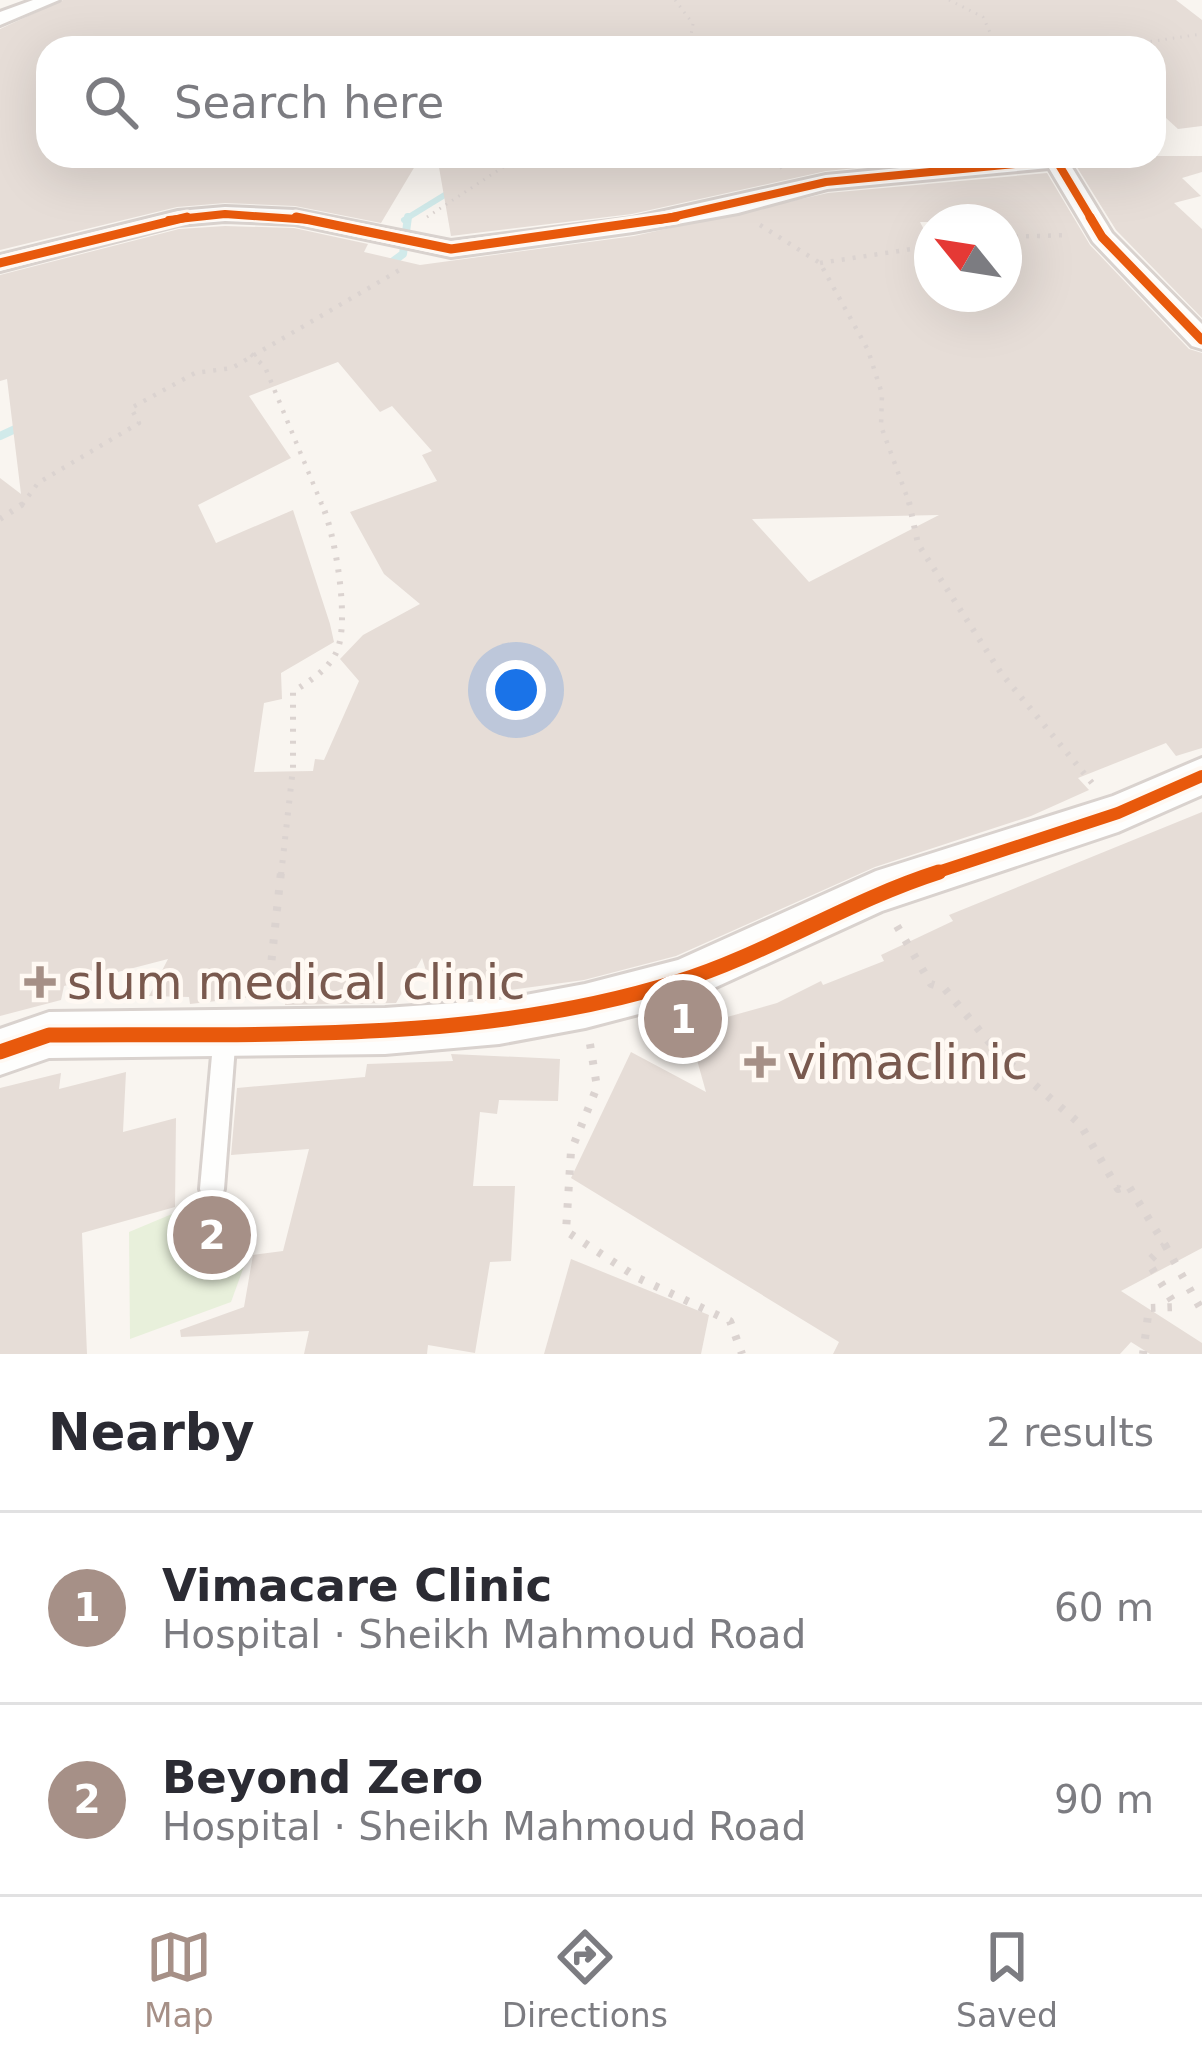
<!DOCTYPE html>
<meta charset="utf-8">
<style>
:root{--surface:#fff;--page:#f2f2f3;--text:#2b2b33;--muted:#7c7c81;--line:#e1e1e2;--accent:#a69087}
body{margin:0;font-family:"DejaVu Sans",sans-serif;background:var(--page);color:var(--text)}
.compass{position:absolute;left:914px;top:204px;width:108px;height:108px;border-radius:50%;background:var(--surface);box-shadow:0 12px 48px #0002;rotate:300deg}
.you{position:absolute;left:516px;top:690px;width:42px;height:42px;margin:-30px;border:9px solid #fff;border-radius:50%;background:#1a73e8;box-shadow:0 0 0 18px #1a73e833}
.badge{display:grid;place-items:center;width:78px;height:78px;border-radius:50%;background:var(--accent);color:#fff;font-size:39px;font-weight:700}
.pin{position:absolute;translate:-50% -50%;border:6px solid #fff;box-shadow:0 3px 12px #0006}
.list{margin:0;padding:0;list-style:none}
h2{display:flex;justify-content:space-between;align-items:center;height:156px;margin:0;padding:0 48px;font-size:51px}
h2 small{font-size:39px;font-weight:400;color:var(--muted)}
.list li{display:grid;grid-template-columns:78px 1fr auto;gap:36px;align-items:center;box-sizing:border-box;height:192px;padding:0 48px;border-top:3px solid var(--line)}
.list b{display:block;font-size:45px;white-space:nowrap}
.list p{margin:0;font-size:39px;white-space:nowrap;color:var(--muted)}
.list em{font-size:39px;font-style:normal;color:var(--muted)}
.icon{flex:none;width:66px;height:66px;fill:none;stroke:currentColor;stroke-width:2;stroke-linecap:round;stroke-linejoin:round}
.map{position:relative;flex:none;width:1202px;height:1354px;overflow:hidden}
.search{position:absolute;background:var(--surface);box-shadow:0 12px 48px #0002;left:36px;right:36px;top:36px;height:132px;display:flex;align-items:center;gap:30px;box-sizing:border-box;padding:0 42px;border-radius:36px;color:var(--muted);font-size:45px}
.sheet{height:540px;background:var(--surface)}
nav{display:flex;justify-content:space-around;align-items:center;box-sizing:border-box;height:168px;border-top:3px solid var(--line);background:var(--surface);font-size:33px;color:var(--muted)}
nav a{display:grid;justify-items:center;gap:6px}
nav .on{color:var(--accent)}
.map>svg:first-child{display:block}
.green{fill:#e8f0db}
.lines{fill:none;stroke-linecap:round;stroke-linejoin:round}
.stream-far1{stroke:#d1eaea;stroke-width:6}
.stream{stroke:#d1eaea;stroke-width:8}
.building{fill:#e6ddd7;fill-rule:evenodd}
.lane-casing{stroke:#d9d2ce;stroke-width:6}
.street-casing{stroke:#d9d2ce;stroke-width:6}
.path-far3{stroke:#dbd3d0;stroke-width:3;stroke-dasharray:1.5 6;stroke-linecap:butt}
.path-far2{stroke:#dbd3d0;stroke-width:4.5;stroke-dasharray:3 8;stroke-linecap:butt}
.path-far1{stroke:#dbd3d0;stroke-width:6;stroke-dasharray:3 9;stroke-linecap:butt}
.path{stroke:#dbd3d0;stroke-width:8;stroke-dasharray:4.5 12;stroke-linecap:butt}
.lane{fill:#fefefd;fill-rule:evenodd}
.street{fill:#fefefd;fill-rule:evenodd}
.cycleway-far3-casing{stroke:#fff9f3;stroke-width:12}
.cycleway-far2-casing{stroke:#fff9f3;stroke-width:15}
.cycleway-far1-casing{stroke:#fff9f3;stroke-width:20}
.cycleway-casing{stroke:#fff9f3;stroke-width:22}
.cycleway-far3{stroke:#e8590c;stroke-width:8}
.cycleway-far2{stroke:#e8590c;stroke-width:9}
.cycleway-far1{stroke:#e8590c;stroke-width:12}
.cycleway{stroke:#e8590c;stroke-width:15}
.poi-dot{fill:#a69087;stroke:#fff9f3;stroke-width:4.5}
.labels{text-anchor:middle;dominant-baseline:central;stroke-width:9;stroke-linejoin:round;paint-order:stroke}
.near-poi-label{font-size:48px;fill:#79594e;stroke:#fff9f3;text-anchor:start}
</style>
<div class="map">
<svg width="1202" height="1354" viewBox="0 0 1202 1354">
<rect width="100%" height="100%" fill="#f9f5f0"/>
<!-- green -->
<polygon class="green" points="203,1201 255,1236 231,1302 130,1339 129,1232"/>
<g class="lines">
<!-- stream-far1 -->
<g class="stream-far1">
<polyline points="254,48 329,48"/>
<polyline points="404,220 456,188"/>
</g>
<!-- stream -->
<g class="stream">
<polyline points="388,265 403,254 408,217"/>
<polyline points="0,436 24,425"/>
</g>
</g>
<!-- building -->
<g class="building">
<polygon points="63,0 1176,0 1202,20 1202,126 1178,129 1154,107 1154,48 508,48 451,46 452,36 258,48 48,48 48,156 421,156 381,223 295,206 225,203 177,207 0,250 0,29"/>
<polygon points="437,156 813,159 978,156 826,171 632,214 451,236"/>
<polygon points="1070,156 1202,156 1202,172 1182,178 1201,196 1174,203 1202,229 1202,318 1116,230"/>
<path d="M1047,173L1090,245L1189,349L1202,353V748L1176,756L1166,743L1078,778L1089,790L1031,816L875,867L676,956L584,980L435,1000L422,958L396,1003L285,1005L286,993L190,1004L189,997L149,996L168,959L64,986L61,1000L0,1016V478L21,494L7,379L0,381V275L179,229L225,226L294,228L368,244L364,252L420,265L634,236L828,193ZM920,222H1004V294H932V245ZM338,362L380,412L392,406L432,451L422,455L437,481L350,512L384,574L420,604L363,635L340,659L359,681L324,760L315,759L313,771L254,772L264,703L282,699L281,673L334,642L330,624L293,510L216,543L198,505L291,458L249,396ZM939,515L809,582L752,519Z"/>
<polygon points="1202,812 1202,1248 1121,1291 1202,1343 1202,1354 1150,1354 1131,1342 1120,1354 833,1354 839,1342 571,1178 631,1052 706,1092 688,1028 777,1003 821,981 823,985 884,961 881,955 953,921 949,915"/>
<polygon points="451,1054 560,1059 558,1101 499,1100 497,1114 480,1112 473,1186 515,1186 511,1261 490,1262 475,1353 428,1345 427,1354 304,1354 309,1331 181,1337 180,1330 244,1307 253,1255 283,1251 309,1149 231,1155 237,1088 365,1077 367,1064 453,1061"/>
<polygon points="126,1072 123,1132 176,1118 175,1207 82,1233 87,1354 0,1354 0,1088 61,1073 59,1089"/>
<polygon points="571,1259 709,1315 701,1354 544,1354"/>
</g>
<g class="lines">
<defs>
<polygon id="lane" points="225,1022 233,1025 236,1033 224,1189 221,1198 212,1201 203,1198 200,1189 214,1033 217,1025"/>
<g id="street">
<polygon points="33,0 59,0 0,25 0,12"/>
<polygon points="1026,156 1065,156 1112,233 1202,324 1202,349 1192,346 1093,242 1049,168 827,189 738,213 633,232 451,257 295,224 225,221 178,225 0,271 0,255 178,211 225,207 295,210 451,241 633,218 826,175"/>
<polygon points="1202,758 1202,795 1118,832 882,911 681,1003 585,1028 499,1044 385,1054 49,1058 0,1075 0,1029 49,1012 385,1008 499,1000 585,984 678,960 876,871 1113,796"/>
</g>
</defs>
<!-- lane casing -->
<use href="#lane" class="lane-casing"/>
<!-- street casing -->
<use href="#street" class="street-casing"/>
<!-- path-far3 -->
<g class="path-far3">
<polyline points="675,0 693,24 691,35 710,48"/>
<polyline points="949,0 983,17 997,48"/>
<polyline points="1106,48 1202,34"/>
<polyline points="771,156 782,169"/>
<polyline points="427,217 520,156"/>
</g>
<!-- path-far2 -->
<g class="path-far2">
<polyline points="760,225 820,263 868,350 882,394 881,426 910,505"/>
<polyline points="1004,237 1069,235"/>
<polyline points="820,263 932,246"/>
<polyline points="251,354 265,367 322,505"/>
<polyline points="22,505 38,483 139,423 131,408 195,373 232,368 403,268"/>
</g>
<!-- path-far1 -->
<g class="path-far1">
<polyline points="909,502 918,544 1001,673 1092,783"/>
<polyline points="0,519 26,502"/>
<path d="M281,875L293,768V692C309,681 327,671 336,653C351,624 335,532 321,502"/>
</g>
<!-- path -->
<g class="path">
<polyline points="897,926 931,984 944,988 999,1054 1080,1124 1118,1189 1128,1185 1165,1245 1148,1262 1176,1307 1149,1308 1143,1354"/>
<polyline points="268,993 281,872"/>
<polyline points="590,1044 597,1087 571,1151 566,1231 638,1278 730,1321 742,1354"/>
<polyline points="1165,1245 1202,1311"/>
</g>
<!-- lane -->
<use href="#lane" class="lane"/>
<!-- street -->
<use href="#street" class="street"/>
<defs>
<g id="cycleway-far3">
<polyline points="169,220 225,214 311,220"/>
<polyline points="659,220 826,182 1056,160 1092,220"/>
</g>
<g id="cycleway-far2">
<polyline points="296,217 451,249 676,217"/>
<polyline points="1090,217 1102,237 1202,340"/>
<polyline points="0,263 187,217"/>
</g>
<polyline id="cycleway-far1" points="929,875 1118,813 1202,776"/>
<path id="cycleway" d="M0,1052L49,1035C259,1033 474,1045 677,982C765,955 848,901 939,872"/>
</defs>
<!-- cycleway-far3 casing -->
<use href="#cycleway-far3" class="cycleway-far3-casing"/>
<!-- cycleway-far2 casing -->
<use href="#cycleway-far2" class="cycleway-far2-casing"/>
<!-- cycleway-far1 casing -->
<use href="#cycleway-far1" class="cycleway-far1-casing"/>
<!-- cycleway casing -->
<use href="#cycleway" class="cycleway-casing"/>
<!-- cycleway-far3 -->
<use href="#cycleway-far3" class="cycleway-far3"/>
<!-- cycleway-far2 -->
<use href="#cycleway-far2" class="cycleway-far2"/>
<!-- cycleway-far1 -->
<use href="#cycleway-far1" class="cycleway-far1"/>
<!-- cycleway -->
<use href="#cycleway" class="cycleway"/>
</g>
<!-- markers -->
<g class="poi-dot">
<path d="M34 964h12v12h12v12h-12v12h-12v-12h-12v-12h12z"/>
<path d="M754 1044h12v12h12v12h-12v12h-12v-12h-12v-12h12z"/>
</g>
<g class="labels">
<!-- near-poi labels -->
<g class="near-poi-label">
<text x="67" y="982">slum medical clinic</text>
<text x="787" y="1062">vimaclinic</text>
</g>
</g>
</svg>
<svg class="compass" viewBox="-18 -18 36 36"><path d="M0-13l5 13h-10z" fill="#e53935"/><path d="M0 13l5-13h-10z" fill="#7c7c81"/></svg>
<div class="you"></div>
<div class="pin badge" style="left:683px;top:1019px">1</div>
<div class="pin badge" style="left:212px;top:1235px">2</div>
<div class="search"><svg class="icon" aria-label="search" viewBox="0 0 24 24"><circle cx="10" cy="10" r="6"/><path d="M15 15l6 6"/></svg>Search here</div>
</div>
<section class="sheet">
<h2>Nearby<small>2 results</small></h2>
<ul class="list">
<li><span class="badge">1</span><div><b>Vimacare Clinic</b><p>Hospital · Sheikh Mahmoud Road</p></div><em>60 m</em></li>
<li><span class="badge">2</span><div><b>Beyond Zero</b><p>Hospital · Sheikh Mahmoud Road</p></div><em>90 m</em></li>
</ul>
</section>
<nav>
<a class="on"><svg class="icon" aria-label="map" viewBox="0 0 24 24"><path d="M3 6l6-2 6 2 6-2v14l-6 2-6-2-6 2zM9 4v14M15 6v14"/></svg>Map</a>
<a><svg class="icon" aria-label="directions" viewBox="0 0 24 24"><path d="M12 3l9 9-9 9-9-9zM9 14v-3h6M13 9l2 2-2 2"/></svg>Directions</a>
<a><svg class="icon" aria-label="saved" viewBox="0 0 24 24"><path d="M7 4h10v16l-5-4-5 4z"/></svg>Saved</a>
</nav>
